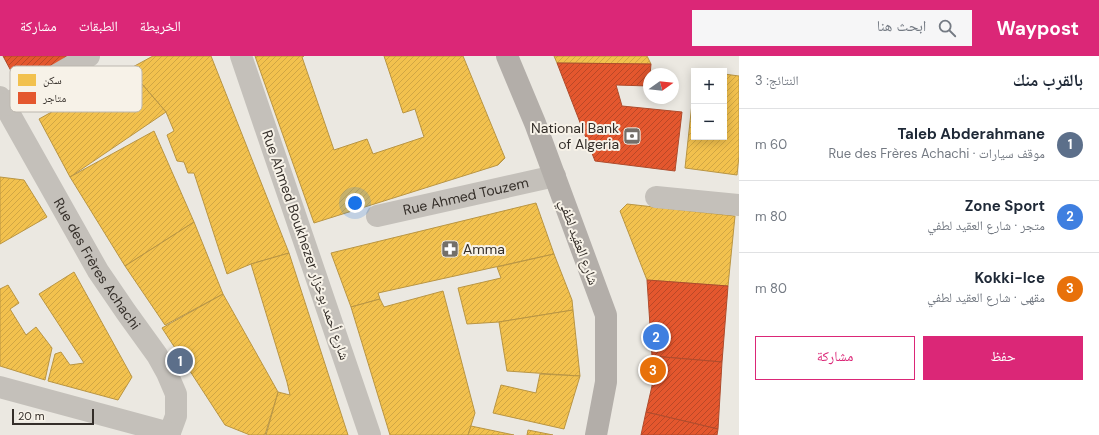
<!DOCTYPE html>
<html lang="ar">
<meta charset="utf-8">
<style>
:root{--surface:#fff;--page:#f6f6f7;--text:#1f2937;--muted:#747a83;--line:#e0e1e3;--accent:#db2777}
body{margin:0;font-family:"DM Sans","Noto Naskh Arabic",sans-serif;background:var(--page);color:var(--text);direction:rtl}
.controls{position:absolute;right:12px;top:12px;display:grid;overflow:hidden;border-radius:0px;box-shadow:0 2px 10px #0003}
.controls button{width:36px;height:36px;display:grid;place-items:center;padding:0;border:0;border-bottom:1px solid var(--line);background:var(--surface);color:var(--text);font:20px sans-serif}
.compass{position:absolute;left:643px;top:12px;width:36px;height:36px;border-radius:50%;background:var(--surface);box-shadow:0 2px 10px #0003;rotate:75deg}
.scale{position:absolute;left:12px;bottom:10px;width:82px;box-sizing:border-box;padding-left:4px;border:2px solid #342e29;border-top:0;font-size:11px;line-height:14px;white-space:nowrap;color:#342e29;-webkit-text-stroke:3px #f7f2e8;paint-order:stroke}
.you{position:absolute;left:355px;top:147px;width:14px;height:14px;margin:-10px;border:3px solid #fff;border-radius:50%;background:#1a73e8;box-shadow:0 0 0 6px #1a73e833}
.badge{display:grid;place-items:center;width:26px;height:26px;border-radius:50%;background:var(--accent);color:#fff;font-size:13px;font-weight:700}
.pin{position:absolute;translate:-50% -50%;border:2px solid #fff;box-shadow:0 1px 4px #0006}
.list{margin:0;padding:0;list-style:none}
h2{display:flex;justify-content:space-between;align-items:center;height:52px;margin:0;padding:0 16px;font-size:17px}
h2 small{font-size:13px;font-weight:400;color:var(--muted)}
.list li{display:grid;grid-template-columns:26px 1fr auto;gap:12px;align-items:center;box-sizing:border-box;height:72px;padding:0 16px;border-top:1px solid var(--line)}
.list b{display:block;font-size:15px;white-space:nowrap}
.list p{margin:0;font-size:13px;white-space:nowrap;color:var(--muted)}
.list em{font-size:13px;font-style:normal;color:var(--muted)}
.actions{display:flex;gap:8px;padding:12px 16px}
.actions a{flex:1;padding:9px 0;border:1px solid var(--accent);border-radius:0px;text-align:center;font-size:14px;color:var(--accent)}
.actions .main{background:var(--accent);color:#fff}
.icon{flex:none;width:22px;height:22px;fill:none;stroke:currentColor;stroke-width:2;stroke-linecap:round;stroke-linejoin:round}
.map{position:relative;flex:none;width:739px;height:379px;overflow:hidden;direction:ltr}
header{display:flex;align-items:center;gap:24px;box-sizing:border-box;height:56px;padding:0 20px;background:var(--accent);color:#fff}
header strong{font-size:19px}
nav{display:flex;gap:22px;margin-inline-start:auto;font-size:14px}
.search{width:280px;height:36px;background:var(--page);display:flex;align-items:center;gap:10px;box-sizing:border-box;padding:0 14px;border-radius:0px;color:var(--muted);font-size:15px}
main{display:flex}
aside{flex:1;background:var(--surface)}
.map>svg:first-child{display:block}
.homes{fill:url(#homes-hatch);stroke:#b99543}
.shops{fill:url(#shops-hatch);stroke:#af4b2c}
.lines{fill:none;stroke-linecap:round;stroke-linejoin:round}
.minor{stroke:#c4c0ba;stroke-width:22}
.major{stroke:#b3aea9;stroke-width:22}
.labels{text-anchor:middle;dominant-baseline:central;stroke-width:4;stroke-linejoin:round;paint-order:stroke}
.poi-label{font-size:14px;fill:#342e29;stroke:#f7f2e8;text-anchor:end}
.street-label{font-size:14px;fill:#342e29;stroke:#f7f2e8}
.key{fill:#f7f2e8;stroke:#bcb7af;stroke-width:1}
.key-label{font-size:11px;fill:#342e29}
</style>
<header>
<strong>Waypost</strong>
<div class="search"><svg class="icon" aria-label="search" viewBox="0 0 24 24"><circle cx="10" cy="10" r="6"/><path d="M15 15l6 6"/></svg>ابحث هنا</div>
<nav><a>الخريطة</a><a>الطبقات</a><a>مشاركة</a></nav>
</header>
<main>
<aside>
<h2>بالقرب منك<small>النتائج: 3</small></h2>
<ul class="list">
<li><span class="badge" style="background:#5c6f8a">1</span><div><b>Taleb Abderahmane</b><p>موقف سيارات · Rue des Frères Achachi</p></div><em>60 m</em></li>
<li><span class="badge" style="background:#3f7fe0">2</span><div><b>Zone Sport</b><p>متجر · شارع العقيد لطفي</p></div><em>80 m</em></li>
<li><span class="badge" style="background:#e8710a">3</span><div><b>Kokki-Ice</b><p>مقهى · شارع العقيد لطفي</p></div><em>80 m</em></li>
</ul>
<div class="actions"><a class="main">حفظ</a><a>مشاركة</a></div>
</aside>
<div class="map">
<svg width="739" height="379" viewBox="0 0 739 379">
<defs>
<pattern id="homes-hatch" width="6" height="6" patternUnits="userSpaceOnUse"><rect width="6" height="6" fill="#f2c14e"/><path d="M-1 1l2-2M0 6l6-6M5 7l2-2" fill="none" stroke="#d0a644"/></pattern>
<pattern id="shops-hatch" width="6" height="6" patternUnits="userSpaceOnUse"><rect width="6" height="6" fill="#e4572e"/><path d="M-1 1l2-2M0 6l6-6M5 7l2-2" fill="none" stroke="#ba4827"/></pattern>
</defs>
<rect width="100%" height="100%" fill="#ebe8e1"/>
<!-- homes -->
<g class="homes">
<polygon points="153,0 211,0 289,197 251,208 227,218 194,117 188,117 184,106 177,105 167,79 174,75 166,56 129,13"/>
<polygon points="255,0 304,0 302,1 334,94 367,83 373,98 424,81 415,53 403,57 384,0 463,0 505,102 498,109 314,167"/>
<polygon points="554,0 647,0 651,8 557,7"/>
<polygon points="129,13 166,56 70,121 39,63"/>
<polygon points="724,18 739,20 739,100 737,119 685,112 694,29 694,81 724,81"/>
<polygon points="154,75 194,166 125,210 70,121"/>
<polygon points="0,121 24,124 47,161 0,188"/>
<polygon points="536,147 554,198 378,237 380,243 351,251 331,197"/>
<polygon points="627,148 735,160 728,230 647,224 620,155"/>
<polygon points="194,166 223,238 165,269 125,210"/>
<polygon points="289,197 348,379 266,379 278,336 290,339 287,326 251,208"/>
<polygon points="554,198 572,244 573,254 499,266 467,268 458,232 501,222 497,211"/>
<polygon points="74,216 132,321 118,344 48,325 55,298 61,296 70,309 84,307 39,238"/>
<polygon points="8,229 19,247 10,253 26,279 36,271 52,292 45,324 0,310 0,233"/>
<polygon points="443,235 475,357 468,379 390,379 351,251 380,243 384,251"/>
<polygon points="223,238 278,336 265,379 250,379 225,369 162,272"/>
<polygon points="573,254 580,320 507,315 499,266"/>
<polygon points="540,318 580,320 564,373 493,357 501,329 536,337"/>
<polygon points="471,370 514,379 468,379"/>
<polygon points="528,374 553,379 527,379"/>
</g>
<!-- shops -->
<g class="shops">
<polygon points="3,0 70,0 18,28"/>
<polygon points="557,7 651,8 649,30 616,29 622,50 682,56 675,115 595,105"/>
<polygon points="647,224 728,230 722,306 652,300"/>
<polygon points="652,300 722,306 718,373 646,356 652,330"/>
<polygon points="646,356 718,373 717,379 641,379"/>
</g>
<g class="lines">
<!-- minor -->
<g class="minor">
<polyline points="241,0 370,379"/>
<path id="s1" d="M0,41L98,215L126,256L157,299L167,317L176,338V360L169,379"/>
<polyline points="5,49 89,0"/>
<polyline points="656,141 739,149"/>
<path id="s2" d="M377,160L555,120"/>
<polyline points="0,331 170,377"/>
</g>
<!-- major -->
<polyline class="major" points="507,0 535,67 606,259 606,326 596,379"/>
</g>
<!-- icons -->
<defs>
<symbol id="bank-square" viewBox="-11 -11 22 22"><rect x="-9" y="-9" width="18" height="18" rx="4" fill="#746f69" stroke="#f7f2e8"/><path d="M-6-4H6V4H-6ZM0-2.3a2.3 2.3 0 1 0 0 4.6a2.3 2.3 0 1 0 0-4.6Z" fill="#fff"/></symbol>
<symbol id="pharmacy-square" viewBox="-11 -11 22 22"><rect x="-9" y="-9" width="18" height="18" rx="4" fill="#746f69" stroke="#f7f2e8"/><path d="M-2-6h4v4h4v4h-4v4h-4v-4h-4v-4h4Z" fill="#fff"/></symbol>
</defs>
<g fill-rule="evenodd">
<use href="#bank-square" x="622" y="70" width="20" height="20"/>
<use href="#pharmacy-square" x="440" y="183" width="20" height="20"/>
</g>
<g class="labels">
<!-- poi labels -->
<g class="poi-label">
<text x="619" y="72">National Bank<tspan x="619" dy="16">of Algeria</tspan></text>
<text x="463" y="193" text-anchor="start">Amma</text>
</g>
<!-- street labels -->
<g class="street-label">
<text stroke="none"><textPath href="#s2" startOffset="91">Rue Ahmed Touzem</textPath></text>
<text transform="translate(579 186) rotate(70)">شارع العقيد لطفي</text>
<text transform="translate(306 189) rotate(71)">Rue Ahmed Boukhezer شارع أحمد بوخزار</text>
<text stroke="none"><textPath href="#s1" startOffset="193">Rue des Frères Achachi</textPath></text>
</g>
</g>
<!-- legend -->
<rect x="10" y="10" width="132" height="46" rx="6" class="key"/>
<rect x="18" y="18" width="18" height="12" fill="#f2c14e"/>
<rect x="18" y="36" width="18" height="12" fill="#e4572e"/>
<g class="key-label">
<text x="43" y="28">سكن</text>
<text x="43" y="46">متاجر</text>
</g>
</svg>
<div class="controls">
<button>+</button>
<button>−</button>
</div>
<svg class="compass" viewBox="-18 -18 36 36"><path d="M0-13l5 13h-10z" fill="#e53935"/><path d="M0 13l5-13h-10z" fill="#747a83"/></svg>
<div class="scale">20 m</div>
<div class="you"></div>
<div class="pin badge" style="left:180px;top:305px;background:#5c6f8a">1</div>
<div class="pin badge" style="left:656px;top:281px;background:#3f7fe0">2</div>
<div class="pin badge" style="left:653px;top:314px;background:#e8710a">3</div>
</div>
</main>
